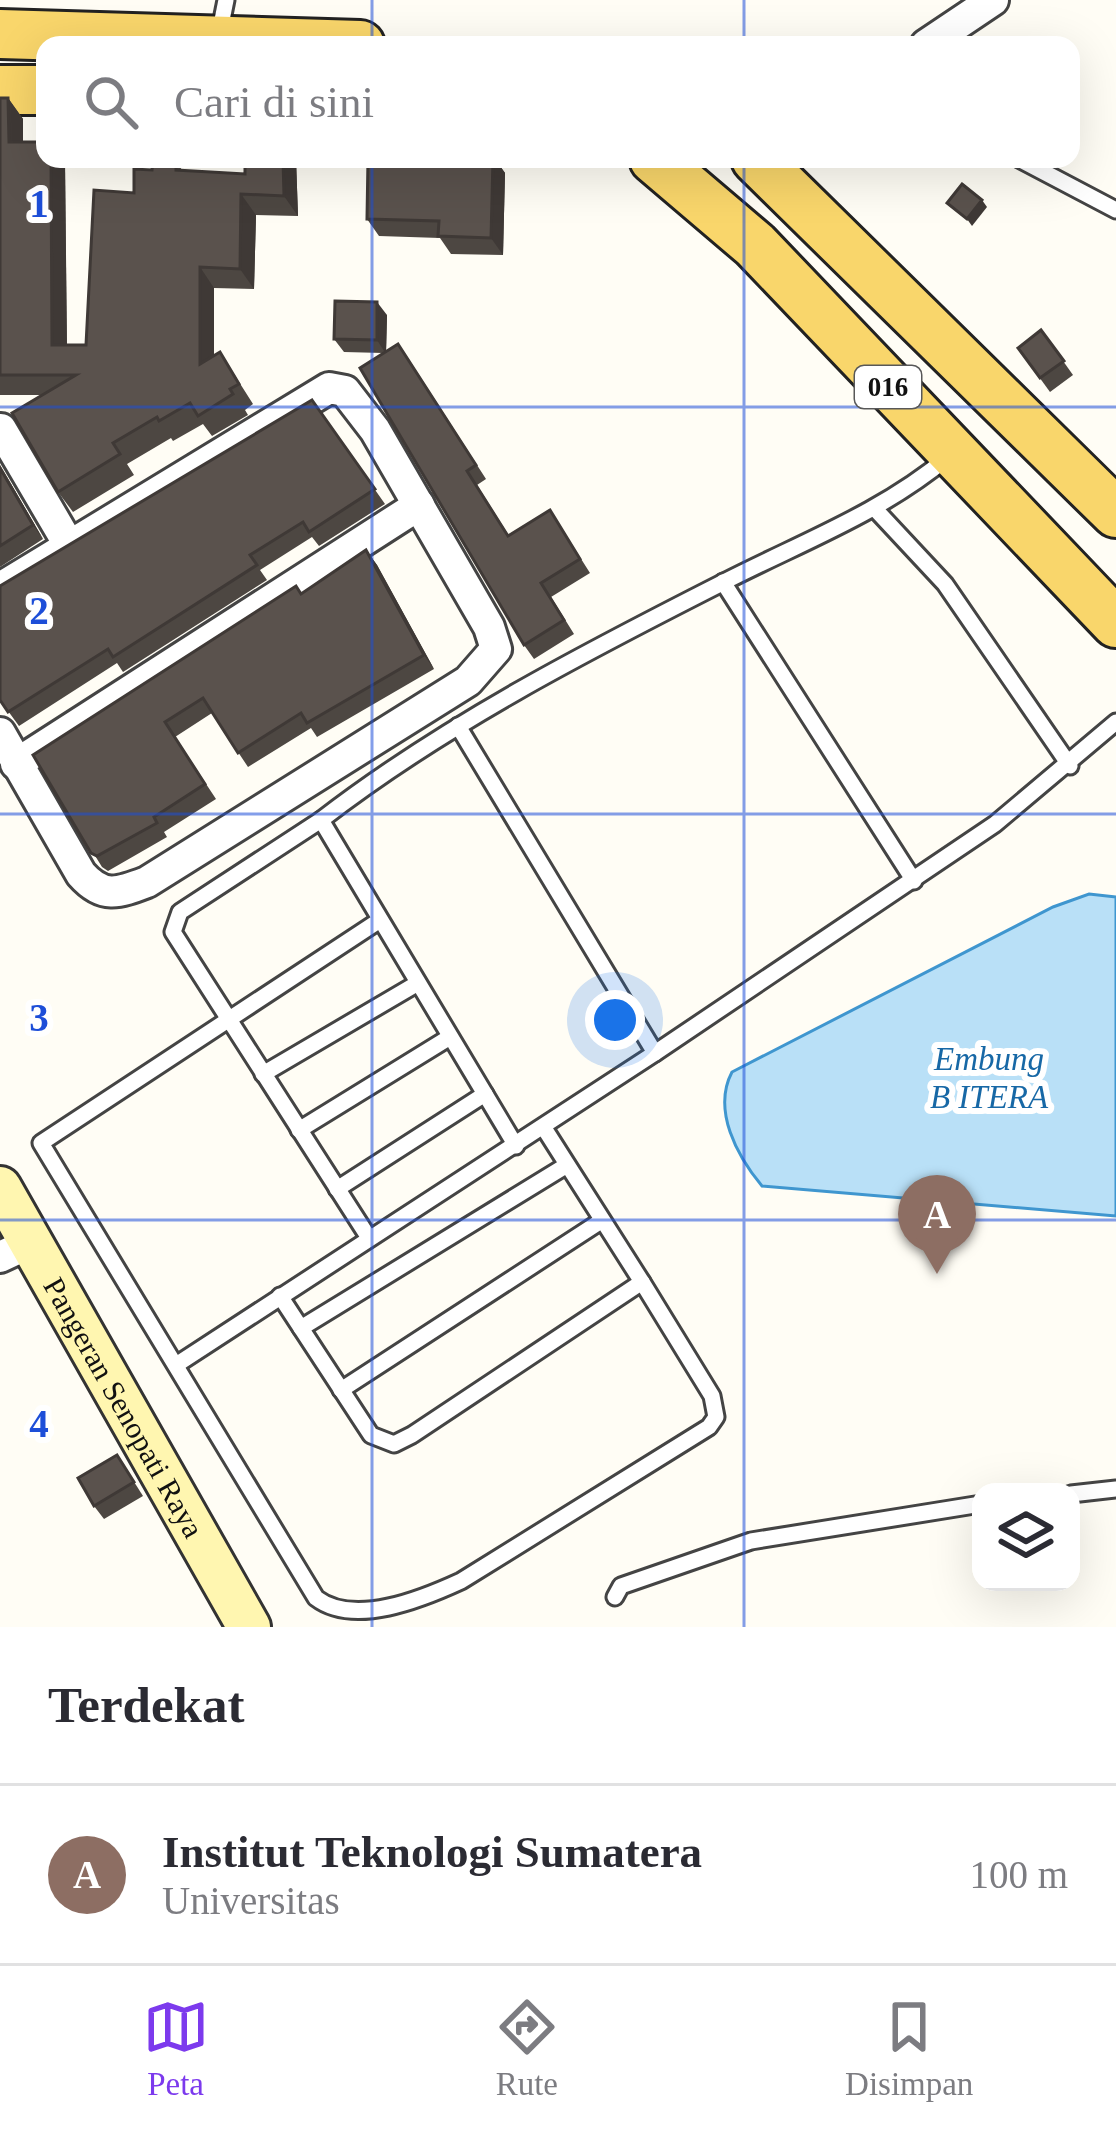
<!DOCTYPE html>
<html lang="id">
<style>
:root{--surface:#fff;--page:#f7f7f7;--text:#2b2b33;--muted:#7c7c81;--line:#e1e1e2;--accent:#7c3aed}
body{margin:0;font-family:Georgia,serif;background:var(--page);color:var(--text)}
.controls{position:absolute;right:36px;bottom:36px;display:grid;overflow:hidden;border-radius:24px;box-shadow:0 12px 48px #0002}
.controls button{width:108px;height:108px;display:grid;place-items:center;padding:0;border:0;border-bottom:3px solid var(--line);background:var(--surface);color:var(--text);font:60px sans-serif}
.you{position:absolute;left:615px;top:1020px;width:42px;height:42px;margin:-30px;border:9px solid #fff;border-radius:50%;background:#1a73e8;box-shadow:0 0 0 18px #1a73e833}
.badge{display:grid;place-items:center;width:78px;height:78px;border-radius:50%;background:var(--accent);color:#fff;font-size:39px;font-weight:700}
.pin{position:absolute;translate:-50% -99px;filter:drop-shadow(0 3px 6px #0008)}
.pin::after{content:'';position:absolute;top:63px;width:42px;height:36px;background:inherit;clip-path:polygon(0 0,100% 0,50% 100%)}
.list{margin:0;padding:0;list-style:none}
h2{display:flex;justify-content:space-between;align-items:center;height:156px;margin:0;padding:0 48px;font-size:51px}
h2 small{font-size:39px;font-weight:400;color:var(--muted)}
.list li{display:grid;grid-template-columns:78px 1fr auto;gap:36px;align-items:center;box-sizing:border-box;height:180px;padding:0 48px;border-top:3px solid var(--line)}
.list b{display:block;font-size:45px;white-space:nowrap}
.list p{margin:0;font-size:39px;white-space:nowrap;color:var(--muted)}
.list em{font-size:39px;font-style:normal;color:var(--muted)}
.icon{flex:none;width:66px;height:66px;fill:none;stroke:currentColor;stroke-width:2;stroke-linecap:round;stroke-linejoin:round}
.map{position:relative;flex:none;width:1116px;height:1627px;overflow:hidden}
.search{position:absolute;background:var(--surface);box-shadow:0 12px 48px #0002;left:36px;right:36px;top:36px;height:132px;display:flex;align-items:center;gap:30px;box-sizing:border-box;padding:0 42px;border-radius:24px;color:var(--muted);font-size:45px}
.sheet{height:336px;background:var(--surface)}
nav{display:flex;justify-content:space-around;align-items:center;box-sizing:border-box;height:168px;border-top:3px solid var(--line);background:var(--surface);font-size:33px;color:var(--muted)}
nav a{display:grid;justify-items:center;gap:6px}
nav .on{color:var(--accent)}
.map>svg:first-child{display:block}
.water{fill:#b9e0f7;stroke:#3f96cf;stroke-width:3}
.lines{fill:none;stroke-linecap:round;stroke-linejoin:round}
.lane-casing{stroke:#444;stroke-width:21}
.street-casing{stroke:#444;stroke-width:36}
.secondary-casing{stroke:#333;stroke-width:48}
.primary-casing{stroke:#222;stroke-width:54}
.lane{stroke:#fff;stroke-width:15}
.street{stroke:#fff;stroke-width:30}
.secondary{stroke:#fff6b0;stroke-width:42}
.primary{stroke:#f9d66b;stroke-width:48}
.wall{fill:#4d4742}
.shaded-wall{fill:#3f3936}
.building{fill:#5a524d;stroke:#3f3936;stroke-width:3}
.grid{fill:none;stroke:#1d4ed8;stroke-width:3;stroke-opacity:0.55}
.labels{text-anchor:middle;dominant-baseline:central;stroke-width:12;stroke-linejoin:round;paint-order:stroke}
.shield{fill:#fff;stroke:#585858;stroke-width:3}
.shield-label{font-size:27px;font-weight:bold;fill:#111}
.street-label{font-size:30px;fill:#111;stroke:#fff}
.water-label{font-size:33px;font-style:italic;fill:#1768a6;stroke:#fff}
.grid-label{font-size:39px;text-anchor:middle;font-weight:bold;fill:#1d4ed8;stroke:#fff;stroke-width:12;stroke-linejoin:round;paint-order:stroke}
</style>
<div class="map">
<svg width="1116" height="1627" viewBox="0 0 1116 1627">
<rect width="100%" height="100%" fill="#fffdf5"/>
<!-- water -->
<path class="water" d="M1089,894L1116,897V1216L762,1186C737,1156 712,1110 732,1072L1053,907Z"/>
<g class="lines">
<defs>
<g id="lane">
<polyline points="219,35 226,0"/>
<polyline points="1019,159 1116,210"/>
<polyline points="876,510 945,584 1070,766"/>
<polyline points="723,582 914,881"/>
<polyline points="458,726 655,1053 995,824 1116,722"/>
<polyline points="321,820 180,912 173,932 369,1238"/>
<path d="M380,920L41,1143L316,1598C354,1627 422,1599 461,1581L709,1427L716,1417L712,1396L642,1282"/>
<polyline points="263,1074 418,983"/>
<polyline points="299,1130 450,1037"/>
<path d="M516,1146L321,820C444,725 586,652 724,582C802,542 881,513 948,457"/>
<polyline points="337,1189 485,1094"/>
<polyline points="280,1296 371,1435 394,1444 412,1435 642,1282 544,1128"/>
<polyline points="301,1328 567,1165"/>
<polyline points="176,1365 655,1053"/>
<polyline points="341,1390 601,1221"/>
<polyline points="1071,1494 1116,1489"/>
<polyline points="615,1597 621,1586 751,1541 981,1504"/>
</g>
<g id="street">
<polyline points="926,45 993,0"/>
<polyline points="1,429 69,545"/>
<path d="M0,588L329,388L345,391L375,430L489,627L496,649L468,681L147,882C118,893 103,899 81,874L0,733"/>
<polyline points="16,764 419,505"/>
<polyline points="0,1257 32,1242"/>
</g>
<g id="secondary">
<path id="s1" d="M0,1188L249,1627"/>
</g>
<g id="primary">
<polyline points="0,34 360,45"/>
<polyline points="0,90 45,90"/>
<polyline points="654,159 755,245 1116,623"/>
<polyline points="756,159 1116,513"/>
</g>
</defs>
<!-- lane casing -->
<use href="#lane" class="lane-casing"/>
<!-- street casing -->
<use href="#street" class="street-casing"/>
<!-- secondary casing -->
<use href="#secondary" class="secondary-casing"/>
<!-- primary casing -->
<use href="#primary" class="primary-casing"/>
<!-- lane -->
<use href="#lane" class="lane"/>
<!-- street -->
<use href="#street" class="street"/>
<!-- secondary -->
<use href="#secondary" class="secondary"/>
<!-- primary -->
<use href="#primary" class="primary"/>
</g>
<!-- wall -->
<g class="wall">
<polygon points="0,98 8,98 23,119 23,142 45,159 63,159 65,163 67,345 86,345 134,193 152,170 176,161 182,170 245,174 296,159 298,216 256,215 254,289 214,288 214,356 220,352 253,404 245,410 248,415 212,436 203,424 173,441 171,438 127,464 134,475 73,512 58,492 42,395 0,395"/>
<polygon points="368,159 495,159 505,173 503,255 451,254 440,238 379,236 367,219"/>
<polygon points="387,315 386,352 408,358 486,479 477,485 509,536 550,510 590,573 551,597 574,634 534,659 524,645 383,353 344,352 334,339"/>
<polygon points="1041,330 1073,375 1050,392 1018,348"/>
<polygon points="312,400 385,504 319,546 312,537 260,570 267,580 123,672 117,663 19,726 0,700"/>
<polygon points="0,465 43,539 0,567"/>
<polygon points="366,550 377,565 434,669 317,737 311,728 248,767 212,713 175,737 216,799 164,832 167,837 108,871 102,867 33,755 301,594"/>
<polygon points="117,1455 143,1496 104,1519 94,1506"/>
</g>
<!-- shaded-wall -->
<g class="shaded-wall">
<polygon points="8,98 23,119 23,163 9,142"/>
<polygon points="51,159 63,159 65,163 67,365 52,345"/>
<polygon points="283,159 296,159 298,216 284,196"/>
<polygon points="493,159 495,159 505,173 503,255 491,238"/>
<polygon points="241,194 256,215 254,289 240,269"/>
<polygon points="982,200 987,207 972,226 967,219"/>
<polygon points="200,267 214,288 214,385 200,364"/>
<polygon points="377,302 387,315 386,354 377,340"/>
<polygon points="0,465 43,539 33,525"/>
<polygon points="366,550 377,565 434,669 424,655"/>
</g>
<!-- building -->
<g class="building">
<polygon points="0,98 8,98 9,142 45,142 45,159 51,159 52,345 86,345 94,190 134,193 134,169 152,170 153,160 176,161 176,170 245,174 245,159 283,159 284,196 241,194 240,269 200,267 200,364 220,352 239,384 230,389 233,394 198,416 190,403 159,421 157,417 113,443 120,454 58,492 12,413 76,375 0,375"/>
<polygon points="368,159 493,159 491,238 438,236 439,221 367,219"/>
<polygon points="962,184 982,200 967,219 947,203"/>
<polygon points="335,301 377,302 377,340 334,339"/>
<polygon points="1041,330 1064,361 1040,378 1018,348"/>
<polygon points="398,344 476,465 467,471 508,536 550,510 580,559 541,583 564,620 524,645 360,368"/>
<polygon points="312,400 375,489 309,532 303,522 250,555 257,565 113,657 108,649 8,712 0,700 0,586"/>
<polygon points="0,468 33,525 0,546"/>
<polygon points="366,550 424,655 307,723 301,713 238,753 203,698 165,722 205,784 154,817 157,823 97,856 91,853 33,755 296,586 301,594"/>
<polygon points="117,1455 134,1482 94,1506 78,1478"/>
</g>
<!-- grid -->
<path class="grid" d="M372,0V45M744,0V45M372,159V1627M744,159V1627M0,407H1116M0,814H1116M0,1220H1116"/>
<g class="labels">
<!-- shield labels -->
<rect class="shield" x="855" y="366" width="66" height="42" rx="9"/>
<g class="shield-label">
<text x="888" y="387">016</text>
</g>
<!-- street labels -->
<g class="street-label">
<text stroke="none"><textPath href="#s1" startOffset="252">Pangeran Senopati Raya</textPath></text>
</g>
<!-- water labels -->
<g class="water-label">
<text x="989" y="1059">Embung<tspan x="989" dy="38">B ITERA</tspan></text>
</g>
</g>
<g class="grid-label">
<text x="39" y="217">1</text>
<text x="39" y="624">2</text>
<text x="39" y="1031">3</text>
<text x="39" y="1437">4</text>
</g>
</svg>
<div class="controls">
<button><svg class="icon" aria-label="layers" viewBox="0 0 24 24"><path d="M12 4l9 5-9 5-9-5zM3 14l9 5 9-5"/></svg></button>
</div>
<div class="you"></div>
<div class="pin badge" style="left:937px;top:1274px;background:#8d6e63">A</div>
<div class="search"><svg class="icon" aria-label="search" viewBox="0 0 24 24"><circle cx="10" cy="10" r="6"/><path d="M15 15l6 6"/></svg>Cari di sini</div>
</div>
<section class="sheet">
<h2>Terdekat<small></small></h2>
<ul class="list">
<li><span class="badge" style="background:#8d6e63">A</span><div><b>Institut Teknologi Sumatera</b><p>Universitas</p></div><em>100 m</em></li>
</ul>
</section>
<nav>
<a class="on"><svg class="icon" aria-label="map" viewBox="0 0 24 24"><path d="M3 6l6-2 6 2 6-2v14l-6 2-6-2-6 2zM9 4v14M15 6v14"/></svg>Peta</a>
<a><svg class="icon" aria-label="directions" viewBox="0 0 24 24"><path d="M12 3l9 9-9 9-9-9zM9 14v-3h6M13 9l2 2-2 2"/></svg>Rute</a>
<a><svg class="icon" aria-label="saved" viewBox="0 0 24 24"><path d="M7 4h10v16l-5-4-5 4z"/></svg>Disimpan</a>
</nav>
